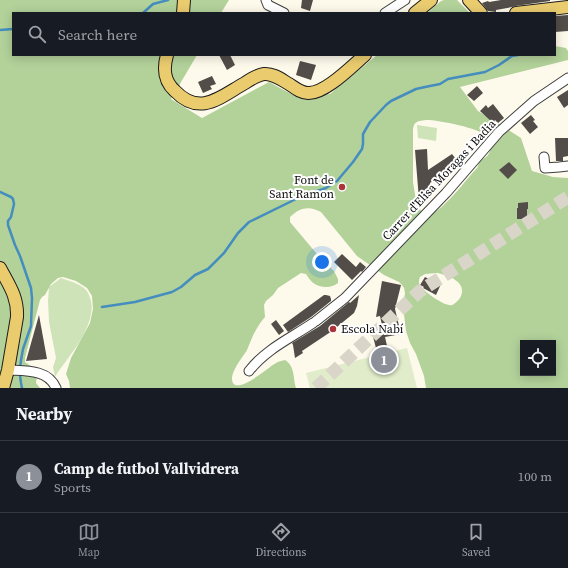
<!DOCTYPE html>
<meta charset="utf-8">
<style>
:root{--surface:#171b24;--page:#20242c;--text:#f1f3f6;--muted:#9ea1a6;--line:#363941;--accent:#8c9099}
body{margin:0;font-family:"Source Serif 4",serif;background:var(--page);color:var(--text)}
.controls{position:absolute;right:12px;bottom:12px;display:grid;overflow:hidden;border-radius:0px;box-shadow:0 2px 10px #0003}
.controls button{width:36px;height:36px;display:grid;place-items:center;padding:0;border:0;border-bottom:1px solid var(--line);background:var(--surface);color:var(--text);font:20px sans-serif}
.you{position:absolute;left:322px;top:262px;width:14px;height:14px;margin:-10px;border:3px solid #fff;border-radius:50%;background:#1a73e8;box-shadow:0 0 0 6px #1a73e833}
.badge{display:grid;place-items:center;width:26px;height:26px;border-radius:50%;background:var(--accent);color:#fff;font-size:13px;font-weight:700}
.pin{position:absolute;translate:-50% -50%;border:2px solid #fff;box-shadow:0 1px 4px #0006}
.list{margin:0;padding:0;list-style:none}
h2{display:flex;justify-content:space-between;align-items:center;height:52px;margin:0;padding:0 16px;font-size:17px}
h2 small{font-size:13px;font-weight:400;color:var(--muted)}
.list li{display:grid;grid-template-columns:26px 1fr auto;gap:12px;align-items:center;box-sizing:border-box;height:72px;padding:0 16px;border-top:1px solid var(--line)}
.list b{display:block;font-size:15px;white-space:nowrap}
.list p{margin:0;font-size:13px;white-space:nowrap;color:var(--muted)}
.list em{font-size:13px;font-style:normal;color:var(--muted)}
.icon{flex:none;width:22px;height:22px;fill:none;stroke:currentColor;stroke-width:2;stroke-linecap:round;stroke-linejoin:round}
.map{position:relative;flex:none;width:568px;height:388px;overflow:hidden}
.search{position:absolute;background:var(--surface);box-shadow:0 2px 10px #0003;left:12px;right:12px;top:12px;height:44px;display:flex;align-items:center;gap:10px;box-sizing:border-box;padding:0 14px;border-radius:0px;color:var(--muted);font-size:15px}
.sheet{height:124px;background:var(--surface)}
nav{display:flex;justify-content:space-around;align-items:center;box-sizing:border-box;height:56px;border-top:1px solid var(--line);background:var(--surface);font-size:11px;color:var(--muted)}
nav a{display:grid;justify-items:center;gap:2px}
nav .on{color:var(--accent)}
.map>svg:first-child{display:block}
.green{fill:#cfe3b9}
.forest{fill:#b3d29a;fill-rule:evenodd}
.pitch{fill:#e0ecca}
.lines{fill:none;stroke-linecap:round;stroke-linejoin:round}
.stream{stroke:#448dbe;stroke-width:2.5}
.building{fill:#534d49}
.highway-tunnel{stroke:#d9d6c9;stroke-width:13;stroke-dasharray:13 6;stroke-linecap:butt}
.minor-casing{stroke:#3e3e3e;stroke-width:11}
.major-casing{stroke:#1c1c1c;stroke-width:14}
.minor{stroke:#fff;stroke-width:9}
.major{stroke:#eacc6f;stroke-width:12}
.poi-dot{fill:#ac3338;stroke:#fff;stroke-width:1.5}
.labels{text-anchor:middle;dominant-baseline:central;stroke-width:4;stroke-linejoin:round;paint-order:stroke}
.poi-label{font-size:12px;fill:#0b0b0b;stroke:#fff;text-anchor:end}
.street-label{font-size:12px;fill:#0b0b0b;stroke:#fff}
</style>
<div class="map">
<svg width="568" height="388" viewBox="0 0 568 388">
<rect width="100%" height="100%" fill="#fdfaeb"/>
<!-- green -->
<g class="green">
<polygon points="417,125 437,128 436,141 418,138"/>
<path d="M61,278C69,281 79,283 86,290C88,292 89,295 90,298C97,314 81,342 71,354C66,362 60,368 55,377L53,367L56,358L49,322L48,301L49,287Z"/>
</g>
<!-- forest -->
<g class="forest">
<path d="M0,0H229L221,13H13V55H197L171,99L202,118L269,82L293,95L309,98L330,94L377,55H555V46L566,48L568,51V60L460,87L478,111L521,138L532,171L553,177L568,178V388H426L424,376L416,354L410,343L406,331L403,306L405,293L404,288L402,285L399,282L384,275L357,256L321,212C309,205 299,208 290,217V222L322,260L334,271L338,279V283C331,289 319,288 312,282C310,280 308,277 306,274L301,273L278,288L273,295L266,301L264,305L265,317C256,327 252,338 247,350C243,357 225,378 235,385C246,388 267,368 276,363C279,361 282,361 285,360C295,366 293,378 296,388H70L69,381L66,374L71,358L90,323L93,309L92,296L87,288L76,281L63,277L58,278L51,284L45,295L42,297L40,300L25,358V362L35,369L37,375L36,383L40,388H0ZM426,120C439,120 480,128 488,137C491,140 491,145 490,149C489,159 482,157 479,163C478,165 478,167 477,168C468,177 439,217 427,214C424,213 419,209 417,207L413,182V133C413,122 416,121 426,120ZM437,273C448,275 467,282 461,296C460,299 455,304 452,305C445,307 425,292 420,286C418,283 419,280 420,277L425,274ZM523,343H553V373H523Z"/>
<polygon points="444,0 457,0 469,12 473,13 427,13 441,1"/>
</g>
<!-- pitch -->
<polygon class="pitch" points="407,348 417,388 310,388 306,373"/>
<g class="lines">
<!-- stream -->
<g class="stream">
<polyline points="143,13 153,4 168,0"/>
<polyline points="0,30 13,29"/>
<polyline points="0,192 11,197 13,199 14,204 11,217 8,221 8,225 15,245 20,256 31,288 32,298 31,326 23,349 21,360 20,368"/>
<polyline points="102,307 135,302 172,292 181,287 195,275 208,269 224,253 238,233 249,222 300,197 326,188 337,181 353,162 362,149 363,144 363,134 370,122 386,105 391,101 416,89 425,87 440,84 448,79 485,72 499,65 512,56 518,55"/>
<polyline points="20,375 21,383 22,388"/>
</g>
</g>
<!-- building -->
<g class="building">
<polygon points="302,0 313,0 310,11 301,8"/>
<polygon points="501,0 550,0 550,1 515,6 512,7 496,10 496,12 488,11 482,3 488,1 489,2"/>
<polygon points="568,15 568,31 555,32 555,16"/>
<polygon points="219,55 230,55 235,65 227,70"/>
<polygon points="300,61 316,65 311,80 296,75"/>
<polygon points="212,76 216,84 210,86 212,89 203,93 198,82"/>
<polygon points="477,86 483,93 474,101 467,95"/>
<polygon points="568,90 568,105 564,108 557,97"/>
<polygon points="493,104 504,118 498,123 495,120 493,123 480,111 486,105 488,108"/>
<polygon points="531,115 535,120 533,121 538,127 530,134 521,123"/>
<polygon points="555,138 568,138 568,156 563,157 563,161 556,161"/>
<polygon points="427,149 428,170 452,154 459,163 430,183 431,198 419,200 415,150"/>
<polygon points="509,162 517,170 508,179 499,170"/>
<polygon points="528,202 528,209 527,209 527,219 517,219 517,208 518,208 518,203"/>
<polygon points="342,254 356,267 360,262 366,267 362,272 361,271 352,280 334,262"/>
<polygon points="425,277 429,279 429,278 441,284 436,295 423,288 424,287 420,285"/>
<polygon points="382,281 401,285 395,309 401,334 385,337 387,346 376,348 372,333 383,330 380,316 376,317"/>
<polygon points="324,295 326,295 330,296 331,299 331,301 311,317 288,332 283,325"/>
<polygon points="359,295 357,306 354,313 332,331 302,351 303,353 295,358 293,345 292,343 320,326 349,302 350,303"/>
<polygon points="39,315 47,359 26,361"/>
<polygon points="276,320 284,331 279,335 271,324"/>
</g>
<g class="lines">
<!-- highway-tunnel -->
<polyline class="highway-tunnel" points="316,388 420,291 568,197"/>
<defs>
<g id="minor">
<polyline points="266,0 268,5 284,13"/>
<polyline points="385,13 405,0"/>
<polyline points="544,157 545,168 559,167 568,166"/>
<polyline points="316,321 345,298 446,193 499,132 534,101 568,78"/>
<path d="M8,370C25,371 48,369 56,388"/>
<path d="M249,371C266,349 291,338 313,323"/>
</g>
<g id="major">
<polyline points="469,0 481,13"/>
<polyline points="183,13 184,0"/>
<polyline points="415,13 431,0"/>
<polyline points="516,13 568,7"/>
<path d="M167,55C163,69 164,81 175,91C200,117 220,97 245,83C251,79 257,75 264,74C273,73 282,80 289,84C295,88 301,93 308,93C325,94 352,66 365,55"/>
<path d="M0,268C9,285 18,297 17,317L8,370L3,388"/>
</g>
</defs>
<!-- minor casing -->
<use href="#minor" class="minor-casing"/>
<!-- major casing -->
<use href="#major" class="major-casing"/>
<!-- minor -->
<use href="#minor" class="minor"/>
<!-- major -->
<use href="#major" class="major"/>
</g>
<!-- markers -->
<g class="poi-dot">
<circle cx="342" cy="187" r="4"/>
<circle cx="333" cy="329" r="4"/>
</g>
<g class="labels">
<!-- poi labels -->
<g class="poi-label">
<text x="334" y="180">Font de<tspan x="334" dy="14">Sant Ramon</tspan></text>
<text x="341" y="329" text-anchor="start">Escola Nabí</text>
</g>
<!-- street labels -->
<g class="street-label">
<text transform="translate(439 180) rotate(-47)">Carrer d'Elisa Moragas i Badia</text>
</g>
</g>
</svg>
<div class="controls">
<button><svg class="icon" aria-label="locate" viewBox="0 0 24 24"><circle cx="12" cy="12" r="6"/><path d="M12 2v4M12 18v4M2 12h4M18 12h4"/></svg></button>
</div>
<div class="you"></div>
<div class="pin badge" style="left:384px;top:360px">1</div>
<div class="search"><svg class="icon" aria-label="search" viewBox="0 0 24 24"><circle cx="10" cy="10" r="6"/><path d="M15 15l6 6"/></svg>Search here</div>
</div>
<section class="sheet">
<h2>Nearby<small></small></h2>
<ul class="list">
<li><span class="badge">1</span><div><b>Camp de futbol Vallvidrera</b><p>Sports</p></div><em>100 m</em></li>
</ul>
</section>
<nav>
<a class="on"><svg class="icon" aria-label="map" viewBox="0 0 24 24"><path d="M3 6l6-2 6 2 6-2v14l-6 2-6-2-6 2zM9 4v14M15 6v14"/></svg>Map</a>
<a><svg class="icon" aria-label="directions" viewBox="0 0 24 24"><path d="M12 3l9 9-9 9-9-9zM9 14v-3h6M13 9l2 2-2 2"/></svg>Directions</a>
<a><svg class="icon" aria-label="saved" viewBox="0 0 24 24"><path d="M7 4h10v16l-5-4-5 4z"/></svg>Saved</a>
</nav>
